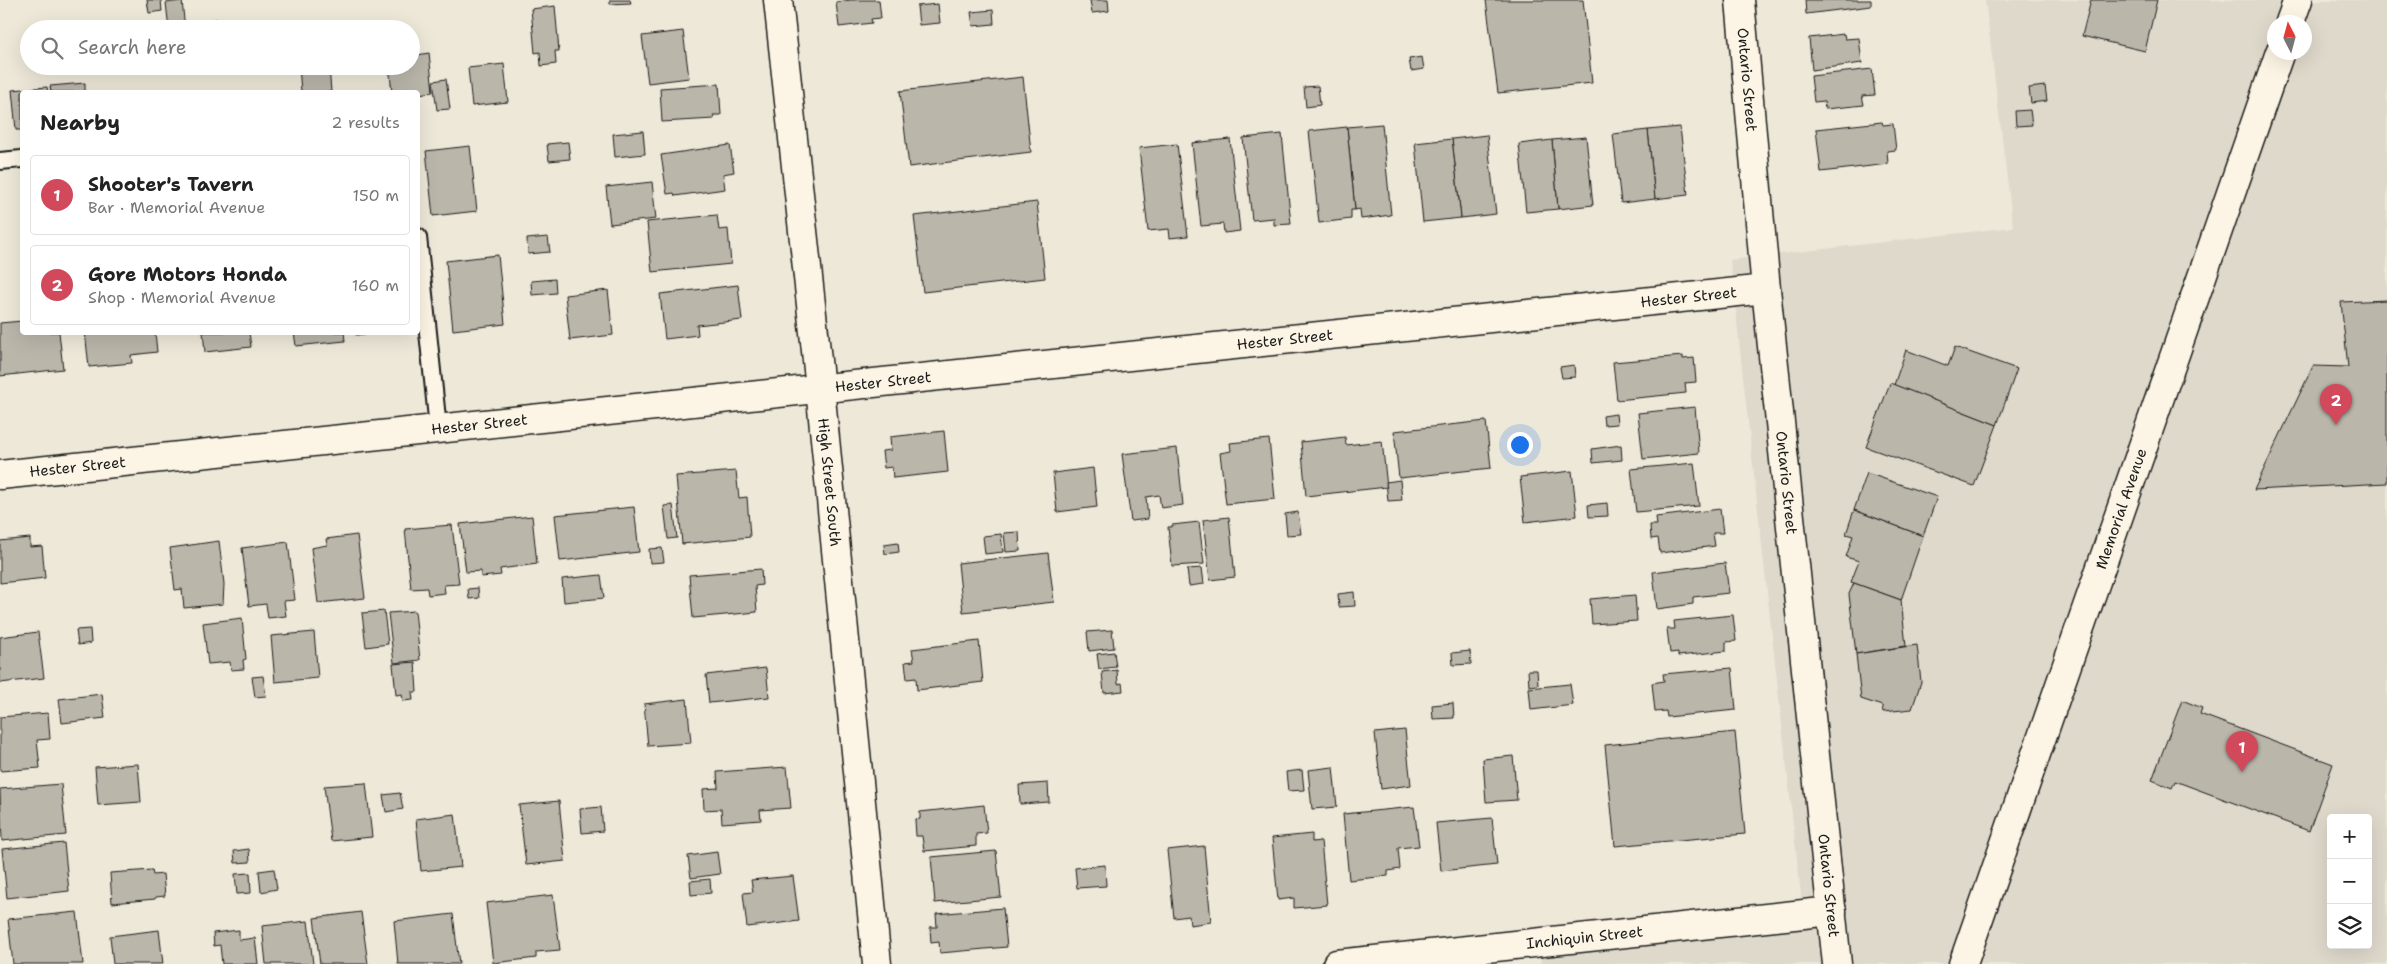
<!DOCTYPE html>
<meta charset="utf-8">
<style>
:root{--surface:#fff;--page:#f2f2f2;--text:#222;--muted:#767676;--line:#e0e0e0;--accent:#d1495b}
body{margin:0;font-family:"Shantell Sans",sans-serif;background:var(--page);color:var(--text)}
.controls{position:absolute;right:15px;bottom:15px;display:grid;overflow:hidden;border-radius:5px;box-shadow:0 5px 20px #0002}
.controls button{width:45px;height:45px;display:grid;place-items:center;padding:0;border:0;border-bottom:1px solid var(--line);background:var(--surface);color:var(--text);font:25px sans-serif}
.compass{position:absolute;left:2267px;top:15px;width:45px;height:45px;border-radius:50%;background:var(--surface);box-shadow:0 5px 20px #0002;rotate:354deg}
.you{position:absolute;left:1519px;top:444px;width:18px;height:18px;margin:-12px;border:4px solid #fff;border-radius:50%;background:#1a73e8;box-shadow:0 0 0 8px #1a73e833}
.badge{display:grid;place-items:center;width:32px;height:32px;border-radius:50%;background:var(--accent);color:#fff;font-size:16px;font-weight:700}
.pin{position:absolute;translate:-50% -41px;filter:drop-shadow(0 1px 2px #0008)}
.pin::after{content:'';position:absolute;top:26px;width:18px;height:15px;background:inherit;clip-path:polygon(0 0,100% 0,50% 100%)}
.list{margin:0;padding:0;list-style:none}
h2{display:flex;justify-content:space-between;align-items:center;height:65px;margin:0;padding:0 20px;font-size:21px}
h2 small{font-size:16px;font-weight:400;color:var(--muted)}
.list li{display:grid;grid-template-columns:32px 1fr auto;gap:15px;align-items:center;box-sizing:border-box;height:80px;margin:0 10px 10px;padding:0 10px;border:1px solid var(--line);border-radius:5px}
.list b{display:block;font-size:19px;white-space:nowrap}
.list p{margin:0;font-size:16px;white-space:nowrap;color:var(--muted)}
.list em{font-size:16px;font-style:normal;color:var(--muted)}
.icon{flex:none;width:28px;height:28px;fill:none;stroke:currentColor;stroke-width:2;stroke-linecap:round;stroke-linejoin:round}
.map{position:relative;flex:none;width:2387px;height:964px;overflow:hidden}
.search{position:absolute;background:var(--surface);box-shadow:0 5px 20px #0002;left:20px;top:20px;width:400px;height:55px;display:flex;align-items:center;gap:12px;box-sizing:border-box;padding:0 18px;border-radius:28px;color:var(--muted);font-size:19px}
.panel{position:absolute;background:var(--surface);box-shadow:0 5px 20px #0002;left:20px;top:90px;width:400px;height:245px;border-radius:5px}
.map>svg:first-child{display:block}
.built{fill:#ded9cb;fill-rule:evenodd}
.building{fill:#bab6aa;stroke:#1c1c1c}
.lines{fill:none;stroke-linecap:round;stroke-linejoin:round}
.lane-casing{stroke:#1c1c1c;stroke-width:20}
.street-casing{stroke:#1c1c1c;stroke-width:31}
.secondary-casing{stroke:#1c1c1c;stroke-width:31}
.lane{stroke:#fcf5e5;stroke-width:16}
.street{stroke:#fcf5e5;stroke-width:28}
.secondary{stroke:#fcf5e5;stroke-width:28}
.labels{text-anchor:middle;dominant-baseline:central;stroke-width:5;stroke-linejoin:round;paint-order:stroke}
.street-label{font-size:15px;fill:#1c1c1c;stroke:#fcf5e5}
</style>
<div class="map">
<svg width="2387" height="964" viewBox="0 0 2387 964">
<rect width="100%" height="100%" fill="#eee8d9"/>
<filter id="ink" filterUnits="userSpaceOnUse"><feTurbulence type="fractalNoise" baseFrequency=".02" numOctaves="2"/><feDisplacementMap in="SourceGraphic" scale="10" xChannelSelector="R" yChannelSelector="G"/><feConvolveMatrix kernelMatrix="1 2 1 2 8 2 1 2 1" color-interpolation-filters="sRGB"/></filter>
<g filter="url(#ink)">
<!-- built -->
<path class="built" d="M1985,0H2387V964H1541L1538,928L1802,904L1730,260L2013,227ZM2274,22H2304V52H2274ZM2331,818H2368V945H2331Z"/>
<!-- building -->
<g class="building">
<polygon points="147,0 161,0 162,11 149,13"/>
<polygon points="610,0 630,0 631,3 610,4"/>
<polygon points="851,0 879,0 881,18 871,19 872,23 839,27 836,2"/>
<polygon points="1090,0 1108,0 1109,11 1092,13"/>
<polygon points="1486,0 1583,0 1592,83 1498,93"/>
<polygon points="1805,0 1871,0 1871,6 1806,14"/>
<polygon points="2091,0 2157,0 2145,51 2082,36"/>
<polygon points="182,1 185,29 169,29 166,3"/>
<polygon points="938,4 940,23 919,25 917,6"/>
<polygon points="555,6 559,51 555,51 556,64 541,66 540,52 535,53 531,9"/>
<polygon points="993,10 994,24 973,26 971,12"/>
<polygon points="217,19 219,29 210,29 208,20"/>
<polygon points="683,31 689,78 648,83 642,36"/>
<polygon points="1844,34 1845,39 1859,38 1862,63 1812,70 1809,38"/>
<polygon points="429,53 433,92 418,94 392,92 389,66 411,66 411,56"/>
<polygon points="1422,57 1424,69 1411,71 1409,59"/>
<polygon points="504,64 508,102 472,106 468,68"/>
<polygon points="299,66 329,66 331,92 301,92"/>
<polygon points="1872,69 1875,95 1862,96 1864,105 1825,109 1824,101 1814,102 1811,76"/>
<polygon points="1023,77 1031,152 909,167 900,91"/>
<polygon points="446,79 450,109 437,110 433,81"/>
<polygon points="85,83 85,92 51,92 50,86"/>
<polygon points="719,84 721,115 713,115 714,119 662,122 660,88"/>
<polygon points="1318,86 1320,105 1306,107 1304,87"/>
<polygon points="2045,86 2047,101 2031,103 2029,88"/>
<polygon points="47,87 48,92 22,92 22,130 16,130 12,90"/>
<polygon points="2030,110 2032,125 2016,126 2015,111"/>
<polygon points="1882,122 1883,125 1893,124 1896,150 1887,151 1888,164 1821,172 1816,129"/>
<polygon points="1382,124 1391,215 1361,219 1360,209 1355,210 1347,127"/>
<polygon points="1347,127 1355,210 1351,210 1351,219 1319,223 1309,131"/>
<polygon points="1680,127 1688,195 1655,199 1648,130"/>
<polygon points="1648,130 1655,199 1621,203 1613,134"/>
<polygon points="643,131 645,154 615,157 613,134"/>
<polygon points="1282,134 1291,224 1274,225 1274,218 1252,220 1243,138"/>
<polygon points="1487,135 1496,214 1461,218 1452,139"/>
<polygon points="1586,137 1593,205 1558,209 1552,140"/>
<polygon points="1230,139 1240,231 1224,233 1223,224 1201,226 1192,143"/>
<polygon points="1452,139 1461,218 1423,222 1415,143"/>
<polygon points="1552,140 1558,209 1526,212 1519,144"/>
<polygon points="568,142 570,159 549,161 547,144"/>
<polygon points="1177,144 1188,236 1170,238 1169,229 1148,231 1139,148"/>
<polygon points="730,145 734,172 723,174 725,189 675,196 674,193 667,194 661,155"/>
<polygon points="470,146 477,211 433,216 426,151"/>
<polygon points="652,182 656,219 610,224 606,187"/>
<polygon points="1037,202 1045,278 923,292 914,216"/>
<polygon points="717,215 719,230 728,229 731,264 652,272 647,222"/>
<polygon points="548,237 550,252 528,254 527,239"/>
<polygon points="498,255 505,324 453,330 446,261"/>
<polygon points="555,279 556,293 532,295 531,281"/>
<polygon points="738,285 742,320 697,325 698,335 665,339 660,294"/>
<polygon points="608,290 613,335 570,340 565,295"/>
<polygon points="2387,300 2387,483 2254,490 2313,366 2348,367 2341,302"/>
<polygon points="22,321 22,332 59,332 63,369 0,376 0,323"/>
<polygon points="85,332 155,332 157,352 131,355 132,363 89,367"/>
<polygon points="203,332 249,332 251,347 205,352"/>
<polygon points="294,332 344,332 345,341 296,346"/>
<polygon points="356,332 384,332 356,335"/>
<polygon points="1955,347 2017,369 1997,425 1894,385 1906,350 1948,366"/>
<polygon points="1683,356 1683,359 1694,358 1696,382 1685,383 1686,393 1617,400 1613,362"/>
<polygon points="1574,365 1575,377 1562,378 1560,367"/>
<polygon points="1890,383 1997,425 1974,486 1866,447"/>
<polygon points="1695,407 1699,453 1643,459 1638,413"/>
<polygon points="1616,414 1617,424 1604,425 1603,416"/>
<polygon points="1486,421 1491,468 1399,478 1394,431"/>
<polygon points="944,431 948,472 893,478 892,467 884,468 882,451 891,450 890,437"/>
<polygon points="1345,437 1346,445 1382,441 1387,487 1306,496 1301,442"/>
<polygon points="1269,439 1275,499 1226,504 1220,453 1231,451 1230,443"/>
<polygon points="1621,445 1622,460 1593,463 1592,449"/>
<polygon points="1177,448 1183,505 1161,508 1159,495 1146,497 1148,519 1131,521 1122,454"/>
<polygon points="1694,463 1699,506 1636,512 1631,469"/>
<polygon points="1093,468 1097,507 1057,512 1053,473"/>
<polygon points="736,471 739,498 747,497 750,537 682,544 676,476"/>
<polygon points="1572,471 1577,516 1525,522 1520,477"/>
<polygon points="1867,473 1937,497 1923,536 1854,510"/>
<polygon points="1400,480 1402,500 1388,501 1386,482"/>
<polygon points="1607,503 1608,516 1589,517 1588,505"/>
<polygon points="673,505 677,538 668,539 664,506"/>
<polygon points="634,507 639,552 560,561 555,515"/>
<polygon points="1720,509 1723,533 1713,533 1715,546 1660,553 1658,538 1651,539 1650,525 1657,525 1656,517"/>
<polygon points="1854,510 1923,536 1901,600 1851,582 1859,561 1846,557 1853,536 1846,534"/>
<polygon points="1298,512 1301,534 1287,535 1285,514"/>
<polygon points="532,516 537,564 500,569 501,575 481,577 481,571 466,572 460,524"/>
<polygon points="1229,517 1235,577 1210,580 1203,520"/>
<polygon points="1199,522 1204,564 1172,566 1168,527 1172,527 1172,525"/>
<polygon points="452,525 459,584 444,585 445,593 428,595 427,588 411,589 405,529"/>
<polygon points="1019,532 1020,551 1006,552 1004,533"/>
<polygon points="1001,534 1003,552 985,554 983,536"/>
<polygon points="357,535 365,598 318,603 311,548 327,545 326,539"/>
<polygon points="30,538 30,547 42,546 45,578 0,583 0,541"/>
<polygon points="219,541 224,584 223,604 184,608 182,589 175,590 170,548"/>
<polygon points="288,542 295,600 284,601 286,616 268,618 266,604 249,606 242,548"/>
<polygon points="898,543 899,552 885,554 884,545"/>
<polygon points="662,548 664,562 650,563 649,549"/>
<polygon points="1048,553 1054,602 963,612 958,563"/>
<polygon points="1725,563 1729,593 1693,597 1693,604 1657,609 1653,572"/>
<polygon points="1202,568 1204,584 1189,586 1187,569"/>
<polygon points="761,569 762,585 755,586 757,612 693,618 689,575"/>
<polygon points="601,575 604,598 564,602 562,579"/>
<polygon points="1854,583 1901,600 1906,646 1856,654 1849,594"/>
<polygon points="478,588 479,598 469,599 468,589"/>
<polygon points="1354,592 1355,606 1339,607 1338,594"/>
<polygon points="1635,595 1637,621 1592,624 1590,599"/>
<polygon points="384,611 388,644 366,647 362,613"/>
<polygon points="415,611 420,660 394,663 388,613"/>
<polygon points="1733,615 1736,641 1726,642 1726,651 1678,656 1678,652 1670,653 1667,629 1675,629 1674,621"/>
<polygon points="242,618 246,659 243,660 244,669 231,670 230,662 208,664 203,623"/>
<polygon points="90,629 91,643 78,645 76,630"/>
<polygon points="1112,630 1114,648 1089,651 1087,632"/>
<polygon points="38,632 44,678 0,683 0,637"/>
<polygon points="314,632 318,678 275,682 271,636"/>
<polygon points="979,641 983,682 917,690 916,678 907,679 905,662 914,661 912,649"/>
<polygon points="1917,645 1921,682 1912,709 1883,712 1882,706 1861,699 1856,654"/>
<polygon points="1470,651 1471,664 1453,665 1452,653"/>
<polygon points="1114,652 1116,667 1099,669 1097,654"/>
<polygon points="415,662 417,692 412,692 413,700 403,701 402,694 396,695 393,664"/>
<polygon points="766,668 769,697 709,703 706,675"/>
<polygon points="1732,668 1736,710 1667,717 1666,711 1655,712 1652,683 1664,681 1663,674"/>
<polygon points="1117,670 1118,684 1122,683 1123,691 1104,693 1102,672"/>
<polygon points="1528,670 1537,670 1538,685 1529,686"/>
<polygon points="263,676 266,696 255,697 252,677"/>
<polygon points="1570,684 1573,705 1531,710 1529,688"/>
<polygon points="102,694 105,718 62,723 59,699"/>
<polygon points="687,699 691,743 648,746 644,704"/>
<polygon points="2182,700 2202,708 2200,714 2333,764 2309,831 2175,781 2172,788 2152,780"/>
<polygon points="1453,703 1454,718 1433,719 1432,705"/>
<polygon points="48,713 50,739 37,740 40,768 0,771 0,717"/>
<polygon points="1405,730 1411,785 1381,789 1375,733"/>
<polygon points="1735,732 1745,834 1615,846 1605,745"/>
<polygon points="1513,756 1517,800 1486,802 1483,759"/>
<polygon points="138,764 141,802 98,805 95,767"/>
<polygon points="787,767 791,808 760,810 761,820 722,823 721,809 704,810 703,789 718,788 717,772"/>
<polygon points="1333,767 1337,807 1312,809 1308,770"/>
<polygon points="1302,770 1304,790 1288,791 1286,772"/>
<polygon points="366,783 372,837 331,841 324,786"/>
<polygon points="1048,783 1049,802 1020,804 1019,785"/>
<polygon points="61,784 66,835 2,841 0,789"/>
<polygon points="400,793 403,809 386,812 383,795"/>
<polygon points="559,801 565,861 526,865 519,805"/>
<polygon points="984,805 987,833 976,834 976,846 924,851 922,836 916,836 915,820 920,819 920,812"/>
<polygon points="601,807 603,831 582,833 580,809"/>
<polygon points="1414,807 1419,846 1398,848 1400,869 1388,871 1388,876 1349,880 1343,814"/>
<polygon points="455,814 461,867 421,871 416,819"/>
<polygon points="1492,818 1497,865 1441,871 1436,823"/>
<polygon points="1312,834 1312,842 1321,841 1327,905 1294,908 1294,898 1278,900 1272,838"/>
<polygon points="64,843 69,891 7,898 2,849"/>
<polygon points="1204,846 1211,922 1190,925 1189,916 1174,918 1167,850"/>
<polygon points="249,849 250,862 235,863 234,851"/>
<polygon points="996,851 1001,897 935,903 931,857"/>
<polygon points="717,852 720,874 691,878 688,856"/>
<polygon points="1105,865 1106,886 1077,888 1075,868"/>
<polygon points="274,869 277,889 261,892 259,871"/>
<polygon points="152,870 153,875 163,874 165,896 156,897 155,899 112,903 110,873"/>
<polygon points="250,873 251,893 237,894 235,874"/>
<polygon points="793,876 799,921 747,927 743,893 753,892 751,880"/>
<polygon points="710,879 711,893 691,895 690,881"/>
<polygon points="553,895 560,950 536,952 536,958 493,963 486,903"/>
<polygon points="1003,908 1007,947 940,953 939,942 931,943 930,927 937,927 936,914"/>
<polygon points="77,912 83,964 13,964 8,919"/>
<polygon points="361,912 368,964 320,964 314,918"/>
<polygon points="453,914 459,964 398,964 394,921"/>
<polygon points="308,921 313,964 266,964 262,926"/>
<polygon points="159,930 163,964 113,964 110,936"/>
<polygon points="239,930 239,940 255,938 258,964 222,964 220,945 214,946 213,933"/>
</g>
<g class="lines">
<defs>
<g id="lane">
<polyline points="0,161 22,159"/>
<polyline points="418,237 438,428"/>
</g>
<g id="street">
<path id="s1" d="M1740,0L1766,289L1837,964"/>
<path id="s2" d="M0,475L1766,289"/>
<path id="s3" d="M1337,964L1832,911"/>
</g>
<g id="secondary">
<path id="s4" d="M778,0L820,388L877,964"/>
<polyline points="2290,22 2298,0"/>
<path id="s5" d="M1963,964L2280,52"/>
</g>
</defs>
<!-- lane casing -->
<use href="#lane" class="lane-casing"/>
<!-- street casing -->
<use href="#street" class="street-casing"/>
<!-- secondary casing -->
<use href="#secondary" class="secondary-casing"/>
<!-- lane -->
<use href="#lane" class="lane"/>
<!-- street -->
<use href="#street" class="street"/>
<!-- secondary -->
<use href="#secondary" class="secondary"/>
</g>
</g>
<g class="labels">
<!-- street labels -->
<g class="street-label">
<text stroke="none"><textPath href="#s1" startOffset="80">Ontario Street</textPath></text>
<text stroke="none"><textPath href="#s2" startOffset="1698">Hester Street</textPath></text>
<text stroke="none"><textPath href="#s2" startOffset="1292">Hester Street</textPath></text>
<text stroke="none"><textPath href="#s2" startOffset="888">Hester Street</textPath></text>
<text stroke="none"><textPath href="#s2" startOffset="482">Hester Street</textPath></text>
<text stroke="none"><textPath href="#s2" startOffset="78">Hester Street</textPath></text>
<text stroke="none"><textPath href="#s4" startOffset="485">High Street South</textPath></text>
<text stroke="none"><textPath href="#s1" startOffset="485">Ontario Street</textPath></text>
<text stroke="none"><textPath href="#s5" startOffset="482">Memorial Avenue</textPath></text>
<text stroke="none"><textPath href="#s1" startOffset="890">Ontario Street</textPath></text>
<text stroke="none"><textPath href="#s3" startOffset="249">Inchiquin Street</textPath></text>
</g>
</g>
</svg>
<div class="controls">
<button>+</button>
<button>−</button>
<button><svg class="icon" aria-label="layers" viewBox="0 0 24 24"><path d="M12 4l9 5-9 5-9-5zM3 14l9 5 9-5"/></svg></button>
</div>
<svg class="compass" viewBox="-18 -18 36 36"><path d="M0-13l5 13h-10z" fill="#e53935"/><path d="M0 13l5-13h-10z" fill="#767676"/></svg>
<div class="you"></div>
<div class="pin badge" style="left:2242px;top:772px">1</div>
<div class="pin badge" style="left:2336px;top:425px">2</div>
<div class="search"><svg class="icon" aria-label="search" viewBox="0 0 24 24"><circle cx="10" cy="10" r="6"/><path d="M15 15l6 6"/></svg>Search here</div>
<section class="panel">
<h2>Nearby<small>2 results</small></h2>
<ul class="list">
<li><span class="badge">1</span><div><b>Shooter's Tavern</b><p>Bar · Memorial Avenue</p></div><em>150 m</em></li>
<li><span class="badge">2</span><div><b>Gore Motors Honda</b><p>Shop · Memorial Avenue</p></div><em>160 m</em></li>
</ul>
</section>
</div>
